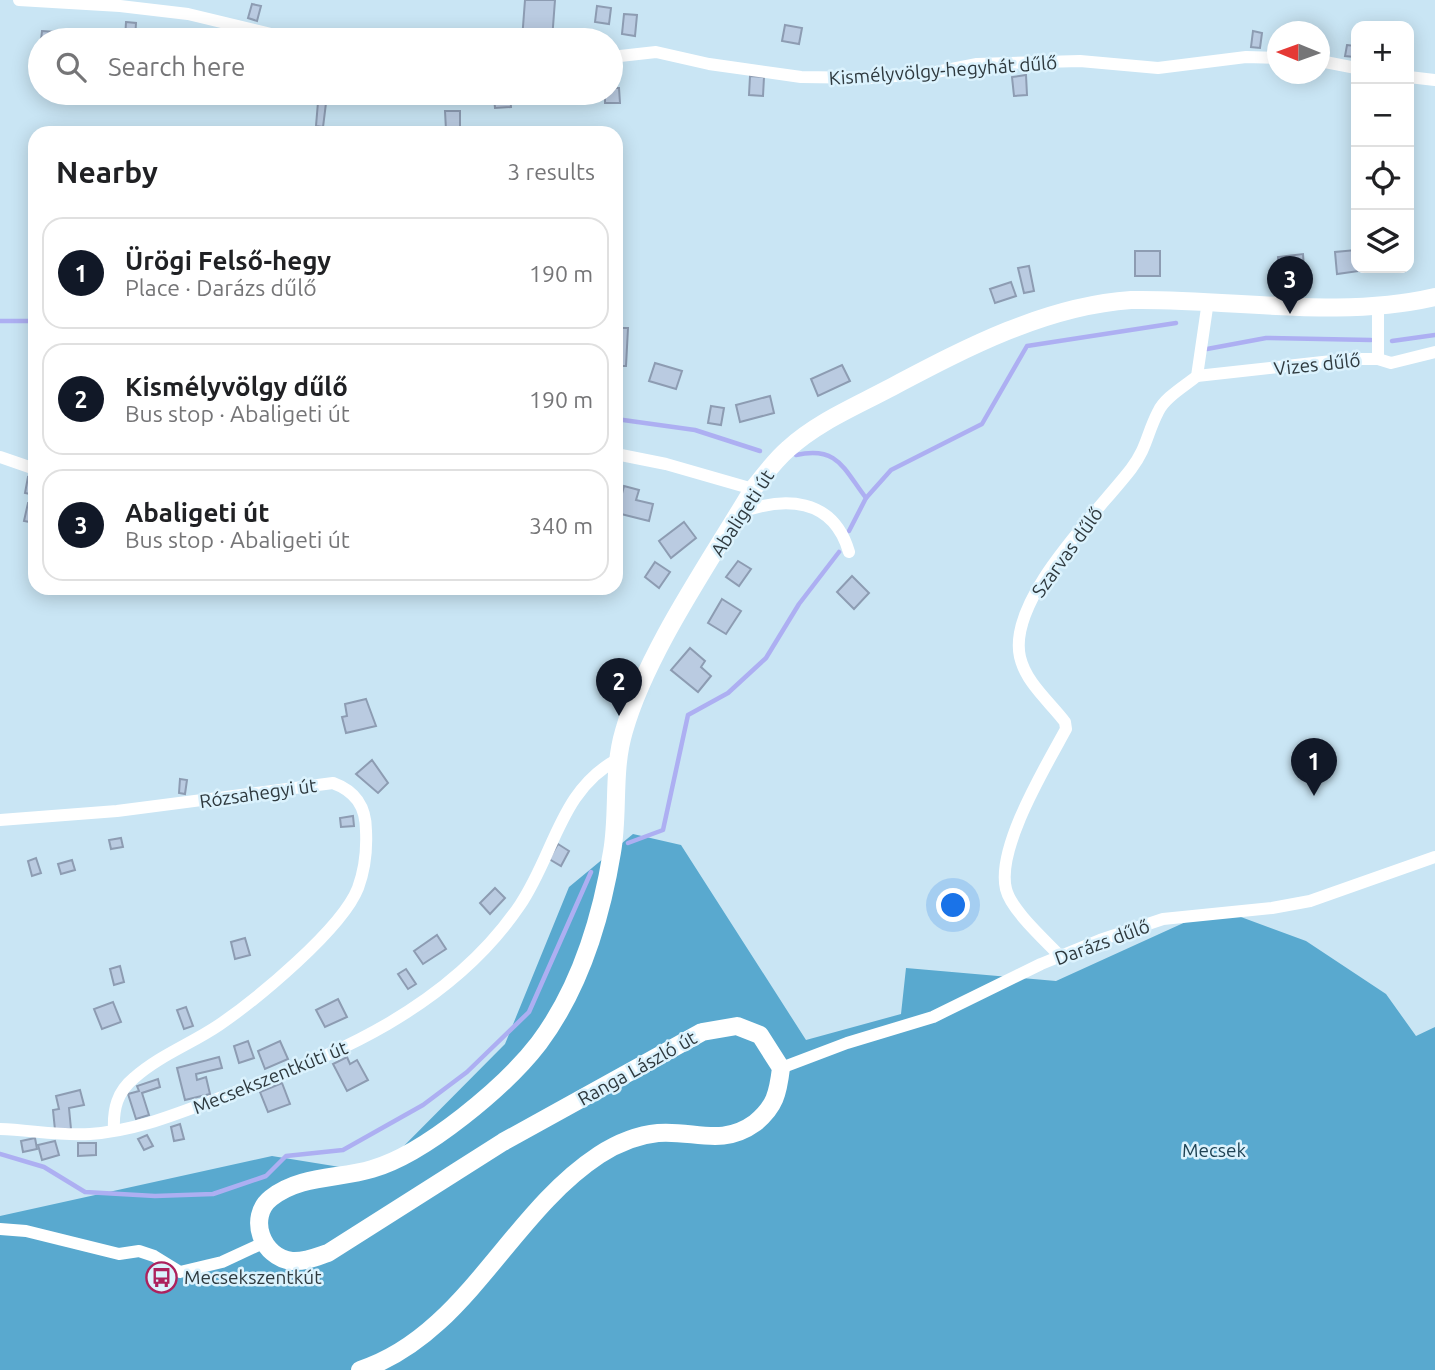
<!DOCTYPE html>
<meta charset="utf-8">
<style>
:root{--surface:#fff;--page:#f6f6f6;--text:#202124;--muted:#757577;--line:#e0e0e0;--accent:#111827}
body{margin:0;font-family:Ubuntu,sans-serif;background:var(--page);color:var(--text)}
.controls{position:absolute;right:21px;top:21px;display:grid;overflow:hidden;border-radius:14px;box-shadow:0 4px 18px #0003}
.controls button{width:63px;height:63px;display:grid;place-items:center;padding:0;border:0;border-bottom:2px solid var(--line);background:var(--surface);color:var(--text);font:35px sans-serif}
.compass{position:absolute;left:1267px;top:21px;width:63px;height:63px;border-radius:50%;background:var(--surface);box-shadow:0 4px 18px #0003;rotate:271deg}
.you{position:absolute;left:954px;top:906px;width:24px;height:24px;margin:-18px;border:5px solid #fff;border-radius:50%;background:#1a73e8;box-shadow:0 0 0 10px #1a73e833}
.badge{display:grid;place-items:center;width:46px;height:46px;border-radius:50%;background:var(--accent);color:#fff;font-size:23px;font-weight:700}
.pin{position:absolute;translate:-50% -58px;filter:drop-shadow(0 2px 4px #0008)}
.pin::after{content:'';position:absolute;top:37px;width:24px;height:21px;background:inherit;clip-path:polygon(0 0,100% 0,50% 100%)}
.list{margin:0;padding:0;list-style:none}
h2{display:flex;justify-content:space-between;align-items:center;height:91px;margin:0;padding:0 28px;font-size:30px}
h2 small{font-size:23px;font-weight:400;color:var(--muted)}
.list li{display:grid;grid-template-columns:46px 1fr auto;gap:21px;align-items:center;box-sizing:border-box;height:112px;margin:0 14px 14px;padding:0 14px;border:2px solid var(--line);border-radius:21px}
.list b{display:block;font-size:26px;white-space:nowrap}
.list p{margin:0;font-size:23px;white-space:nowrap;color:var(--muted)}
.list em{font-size:23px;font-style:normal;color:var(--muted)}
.icon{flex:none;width:38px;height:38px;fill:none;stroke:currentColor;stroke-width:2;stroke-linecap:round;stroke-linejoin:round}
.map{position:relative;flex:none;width:1435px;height:1370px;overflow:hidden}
.search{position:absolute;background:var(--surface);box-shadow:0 4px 18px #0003;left:28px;top:28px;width:595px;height:77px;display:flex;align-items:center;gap:18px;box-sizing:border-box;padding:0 24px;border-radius:38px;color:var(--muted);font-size:26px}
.panel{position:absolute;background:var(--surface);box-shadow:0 4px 18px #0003;left:28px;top:126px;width:595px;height:469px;border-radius:21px}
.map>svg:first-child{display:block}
.forest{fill:#59a9cf}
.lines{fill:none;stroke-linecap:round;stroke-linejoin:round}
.stream{stroke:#adaff2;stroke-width:4.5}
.building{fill:#bacbe1;stroke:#8d9cb2;stroke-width:2}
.street{stroke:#fff;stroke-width:12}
.secondary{stroke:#fff;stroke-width:18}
.labels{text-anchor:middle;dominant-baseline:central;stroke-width:5;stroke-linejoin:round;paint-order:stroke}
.street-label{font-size:19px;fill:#2e393e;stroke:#dbf2fd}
.park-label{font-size:19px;fill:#1f4354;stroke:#dbf2fd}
.poi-label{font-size:19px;fill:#2e393e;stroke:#dbf2fd;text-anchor:start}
</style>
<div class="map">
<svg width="1435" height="1370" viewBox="0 0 1435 1370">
<rect width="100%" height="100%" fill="#c9e5f4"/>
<!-- forest -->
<polygon class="forest" points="633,834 681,845 806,1040 901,1014 906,968 1056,981 1201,915 1222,910 1306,941 1386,994 1416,1036 1435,1027 1435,1370 0,1370 0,1216 272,1156 377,1173 505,1044 569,887"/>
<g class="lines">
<!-- stream -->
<g class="stream">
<polyline points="0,321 35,321"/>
<polyline points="1392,341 1435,335"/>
<polyline points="1207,349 1266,338 1371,340"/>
<polyline points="616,419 695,430 760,451"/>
<path d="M796,455C838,446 843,468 866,498"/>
<polyline points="849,531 866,498 891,470 982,424 1027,346 1176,323"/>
<polyline points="628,843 663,830 688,715 728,693 766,658 799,604 839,552"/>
<polyline points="0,1154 44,1167 85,1192 155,1196 213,1194 266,1176 286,1156 343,1150 423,1105 467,1072 529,1012 591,872"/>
</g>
</g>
<!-- building -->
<g class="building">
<polygon points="525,0 555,0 552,40 522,40"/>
<polygon points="252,4 261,6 257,21 248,18"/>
<polygon points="597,6 611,8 609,24 595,22"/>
<polygon points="624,14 637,15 635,36 622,34"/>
<polygon points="126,22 136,23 135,40 125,40"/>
<polygon points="785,25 802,28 799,44 782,41"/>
<polygon points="42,31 56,32 55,40 41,40"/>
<polygon points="1253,31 1262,33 1260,48 1251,47"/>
<polygon points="1347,45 1355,46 1354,57 1345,56"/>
<polygon points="1026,75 1027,95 1014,96 1012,77"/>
<polygon points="750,76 764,77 763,96 749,95"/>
<polygon points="611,88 619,88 620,103 605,103 605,93 611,93"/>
<polygon points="510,96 511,107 495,108 494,97"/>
<polygon points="318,102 326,103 323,127 316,126"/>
<polygon points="445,111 460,111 460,130 446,130"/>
<polygon points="1356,250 1359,271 1337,274 1335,252"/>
<rect x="1135" y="251" width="25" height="25"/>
<polygon points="1303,254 1304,268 1299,269 1300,282 1281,284 1278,257"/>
<polygon points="1029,266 1034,291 1024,293 1018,268"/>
<polygon points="1011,282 1016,296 995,303 990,289"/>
<polygon points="616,328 628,328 626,366 616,366"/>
<polygon points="655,363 682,371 676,389 649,381"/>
<polygon points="842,365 850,381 818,396 811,379"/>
<polygon points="770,396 774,413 740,422 736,405"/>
<polygon points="711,406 724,408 721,425 708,423"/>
<polygon points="28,477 35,478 35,495 25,493"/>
<polygon points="624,486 639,490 636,500 653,504 649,521 617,513"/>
<polygon points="28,503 35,504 35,523 24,521"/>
<polygon points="684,522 696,538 671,558 659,541"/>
<polygon points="738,561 751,569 739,586 726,577"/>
<polygon points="655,562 670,572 659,588 645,577"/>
<polygon points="852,576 869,593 854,609 837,592"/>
<polygon points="722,599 741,611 726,634 708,623"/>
<polygon points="690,648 705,661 701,667 711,676 698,692 671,670"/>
<polygon points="366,699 376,726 346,733 342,717 347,716 345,704"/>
<polygon points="372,760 388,783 378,793 356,774"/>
<polygon points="180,779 187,780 185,794 179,793"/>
<polygon points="353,816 354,826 341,827 340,818"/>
<polygon points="121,838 123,847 111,849 109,840"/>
<polygon points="558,844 569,851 561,866 549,859"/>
<polygon points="36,858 41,873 32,876 28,861"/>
<polygon points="72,860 75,870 61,874 58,864"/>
<polygon points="495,888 505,898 490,914 480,903"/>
<polygon points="437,935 446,949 423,964 414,951"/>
<polygon points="245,938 250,955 235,959 231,942"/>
<polygon points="120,966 124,982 114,985 110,969"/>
<polygon points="406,969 416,984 408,989 398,974"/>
<polygon points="338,999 347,1017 325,1027 316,1010"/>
<polygon points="113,1002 121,1022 102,1029 94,1009"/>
<polygon points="186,1007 193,1026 184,1029 177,1010"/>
<polygon points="248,1041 254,1058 239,1063 234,1046"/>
<polygon points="280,1041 288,1059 265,1069 258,1051"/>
<polygon points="219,1057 222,1068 196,1074 197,1080 206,1077 210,1094 185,1100 177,1068"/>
<polygon points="347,1057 350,1064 357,1060 368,1080 347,1091 333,1064"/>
<polygon points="158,1079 160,1087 142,1093 149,1115 136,1119 128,1094 139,1091 137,1086"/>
<polygon points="282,1083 290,1104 268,1112 260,1092"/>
<polygon points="80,1090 84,1105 69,1108 71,1129 55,1130 53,1110 59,1109 56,1096"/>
<polygon points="180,1124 184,1139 174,1141 171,1127"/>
<polygon points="147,1135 153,1146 144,1150 138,1139"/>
<polygon points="35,1138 37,1149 23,1152 21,1141"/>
<polygon points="55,1141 59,1155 42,1160 38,1145"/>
<polygon points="78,1143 96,1143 96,1155 78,1156"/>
</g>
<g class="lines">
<!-- street -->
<g class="street">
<polyline points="19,0 120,6 188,14 296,40"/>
<polyline points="611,57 656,52 709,64 801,77 872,78 931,73 977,64 1080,61 1158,68 1246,57 1278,58"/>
<polyline points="1320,61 1356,68"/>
<polyline points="1409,77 1435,80"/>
<polyline points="1378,359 1378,305"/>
<polyline points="1197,376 1350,359 1378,359 1391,363 1435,352"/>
<polyline points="616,454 666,464 753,489"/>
<polyline points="0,457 35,469"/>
<path d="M739,513C784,496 833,497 849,552"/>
<path d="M0,820L117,811L333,783C355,791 366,806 366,831C367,851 365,869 358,888C342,929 257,999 219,1025C191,1044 160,1055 134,1078C117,1092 113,1109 114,1130"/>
<path d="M1060,956C1045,940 1011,910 1006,889C996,848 1046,766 1066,729L1065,722C1050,702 1026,683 1020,657C1007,599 1098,512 1131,469C1147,448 1147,433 1158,412C1164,398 1185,386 1197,376L1208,301"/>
<polyline points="781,1068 847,1043 933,1017 1041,964 1100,940 1163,919 1272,908 1310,901 1435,857"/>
<path d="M0,1129C30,1130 60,1136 90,1134C137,1131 179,1113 222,1097C334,1057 451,1007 520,905C555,853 560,790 618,759"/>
<polyline points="0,1229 26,1231 119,1254 139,1251 154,1256 180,1272 222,1262 263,1243"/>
</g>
<!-- secondary -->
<path class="secondary" d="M360,1370C465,1336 509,1214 599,1155C616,1144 637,1135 658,1133C694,1130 722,1147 755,1123C775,1107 778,1093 781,1068L760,1035L737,1026L702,1032L503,1142L328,1253C316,1257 305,1262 292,1261C262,1258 247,1217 271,1198C300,1175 339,1179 372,1169C425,1154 506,1086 539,1043C580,988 601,919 612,852C619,813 612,771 624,731C646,653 711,560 753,489C764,476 774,461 788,449C816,423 854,407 888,389C964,349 1044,306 1131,300C1231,298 1336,320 1435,297"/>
</g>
<!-- icons -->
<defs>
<symbol id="bus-ring" viewBox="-11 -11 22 22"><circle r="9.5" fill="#dbf2fd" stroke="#ad215d" stroke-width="1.5"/><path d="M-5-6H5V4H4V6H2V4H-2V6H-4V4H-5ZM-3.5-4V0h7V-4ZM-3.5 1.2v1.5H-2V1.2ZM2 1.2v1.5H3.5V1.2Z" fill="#ad215d"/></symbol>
</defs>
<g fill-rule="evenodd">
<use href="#bus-ring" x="144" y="1260" width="35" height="35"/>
</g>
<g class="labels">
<!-- street labels -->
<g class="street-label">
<text transform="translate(943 70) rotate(-4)">Kismélyvölgy-hegyhát dűlő</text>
<text transform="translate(1317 364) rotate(-6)">Vizes dűlő</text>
<text transform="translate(742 513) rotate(-57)">Abaligeti út</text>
<text transform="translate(1067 552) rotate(-54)">Szarvas dűlő</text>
<text transform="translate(258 793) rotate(-8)">Rózsahegyi út</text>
<text transform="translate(1102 942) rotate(-20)">Darázs dűlő</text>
<text transform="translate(637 1068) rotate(-29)">Ranga László út</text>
<text transform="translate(270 1077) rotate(-22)">Mecsekszentkúti út</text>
</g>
<!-- park labels -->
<g class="park-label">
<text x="1214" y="1150">Mecsek</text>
</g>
<!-- poi labels -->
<g class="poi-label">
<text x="184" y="1277">Mecsekszentkút</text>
</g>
</g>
</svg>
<div class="controls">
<button>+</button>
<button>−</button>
<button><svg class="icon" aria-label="locate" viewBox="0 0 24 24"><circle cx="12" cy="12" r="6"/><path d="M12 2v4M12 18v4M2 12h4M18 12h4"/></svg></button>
<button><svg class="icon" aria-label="layers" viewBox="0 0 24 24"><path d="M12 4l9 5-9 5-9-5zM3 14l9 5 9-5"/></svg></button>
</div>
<svg class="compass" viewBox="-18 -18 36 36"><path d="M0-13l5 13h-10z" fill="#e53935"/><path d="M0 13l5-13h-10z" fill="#757577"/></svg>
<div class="you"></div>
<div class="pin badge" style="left:1314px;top:796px">1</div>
<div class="pin badge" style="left:619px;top:716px">2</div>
<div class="pin badge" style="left:1290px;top:314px">3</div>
<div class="search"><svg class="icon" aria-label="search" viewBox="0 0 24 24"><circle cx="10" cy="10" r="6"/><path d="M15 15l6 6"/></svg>Search here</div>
<section class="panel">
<h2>Nearby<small>3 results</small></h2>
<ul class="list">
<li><span class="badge">1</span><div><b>Ürögi Felső-hegy</b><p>Place · Darázs dűlő</p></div><em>190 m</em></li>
<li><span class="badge">2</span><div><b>Kismélyvölgy dűlő</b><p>Bus stop · Abaligeti út</p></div><em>190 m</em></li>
<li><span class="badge">3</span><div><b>Abaligeti út</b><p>Bus stop · Abaligeti út</p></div><em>340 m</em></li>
</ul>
</section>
</div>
